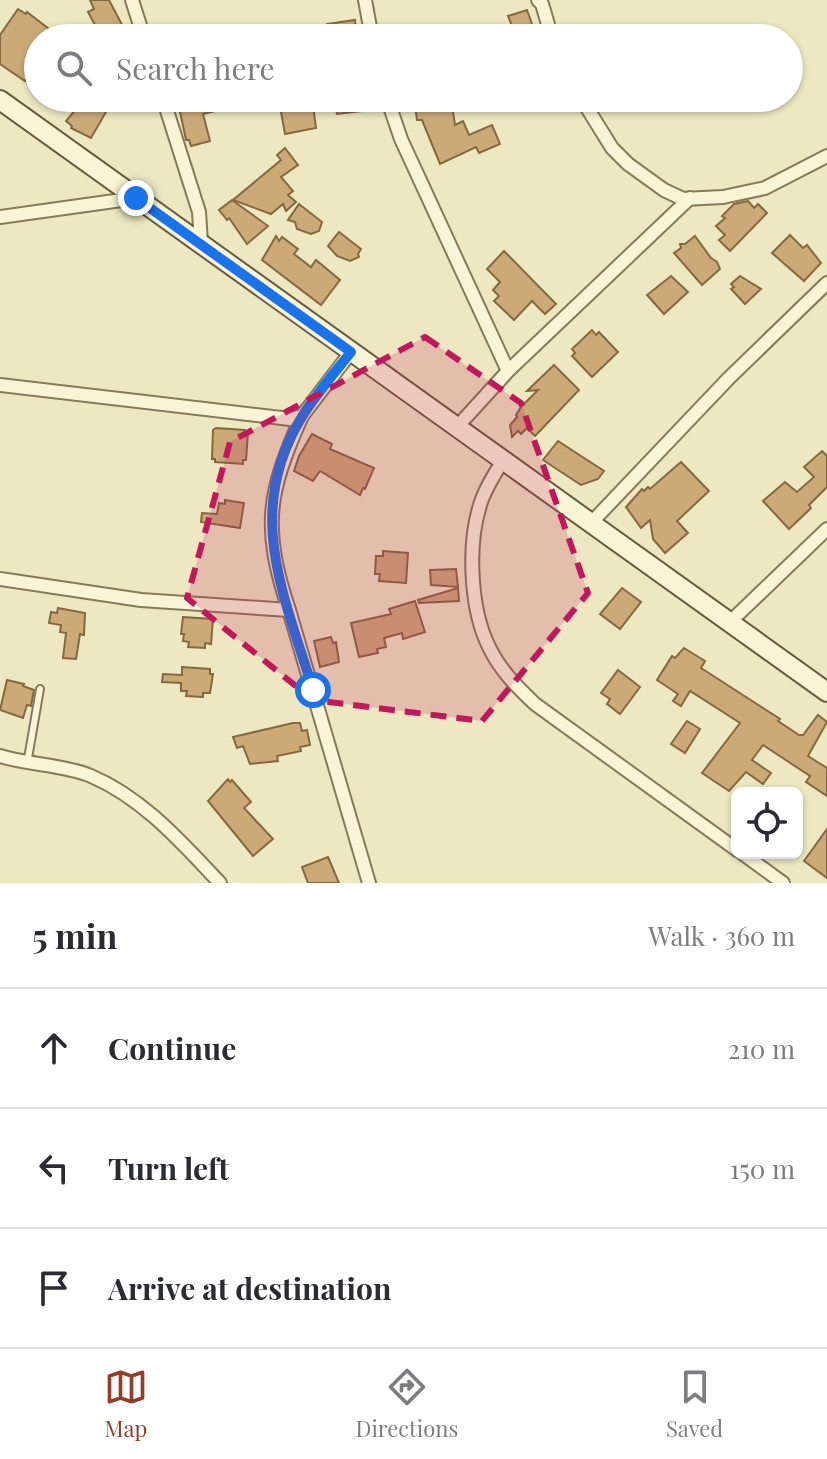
<!DOCTYPE html>
<meta charset="utf-8">
<style>
:root{--surface:#fff;--page:#f2f2f3;--text:#2b2b33;--muted:#7c7c81;--line:#e1e1e2;--accent:#953d2a}
body{margin:0;font-family:"Playfair Display",serif;background:var(--page);color:var(--text)}
.controls{position:absolute;right:24px;bottom:24px;display:grid;overflow:hidden;border-radius:12px;box-shadow:0 2px 6px #0004}
.controls button{width:72px;height:72px;display:grid;place-items:center;padding:0;border:0;border-bottom:2px solid var(--line);background:var(--surface);color:var(--text);font:40px sans-serif}
.stop{position:absolute;width:24px;height:24px;margin:-18px;border:6px solid #1a73e8;border-radius:50%;background:#fff}
.stop.end{background:#1a73e8;border-color:#fff;box-shadow:0 2px 8px #0008}
.list{margin:0;padding:0;list-style:none}
h2{display:flex;justify-content:space-between;align-items:center;height:104px;margin:0;padding:0 32px;font-size:34px}
h2 small{font-size:26px;font-weight:400;color:var(--muted)}
.list li{display:grid;grid-template-columns:52px 1fr auto;gap:24px;align-items:center;box-sizing:border-box;height:120px;padding:0 32px;border-top:2px solid var(--line)}
.list b{display:block;font-size:30px;white-space:nowrap}
.list em{font-size:26px;font-style:normal;color:var(--muted)}
.icon{flex:none;width:44px;height:44px;fill:none;stroke:currentColor;stroke-width:2;stroke-linecap:round;stroke-linejoin:round}
.map{position:relative;flex:none;width:827px;height:883px;overflow:hidden}
.search{position:absolute;background:var(--surface);box-shadow:0 2px 6px #0004;left:24px;right:24px;top:24px;height:88px;display:flex;align-items:center;gap:20px;box-sizing:border-box;padding:0 28px;border-radius:44px;color:var(--muted);font-size:30px}
.sheet{height:464px;background:var(--surface)}
nav{display:flex;justify-content:space-around;align-items:center;box-sizing:border-box;height:112px;border-top:2px solid var(--line);background:var(--surface);font-size:22px;color:var(--muted)}
nav a{display:grid;justify-items:center;gap:4px}
nav .on{color:var(--accent)}
.map>svg:first-child{display:block}
.building{fill:#cbaa78;stroke:#866840;stroke-width:2}
.lines{fill:none;stroke-linecap:round;stroke-linejoin:round}
.lane-casing{stroke:#877a59;stroke-width:10}
.street-casing{stroke:#877a59;stroke-width:16}
.secondary-casing{stroke:#695b3d;stroke-width:22}
.lane{stroke:#f8f4d5;stroke-width:6}
.street{stroke:#f8f4d5;stroke-width:12}
.secondary{stroke:#f8f4d5;stroke-width:18}
.route{stroke:#1a73e8;stroke-width:10}
.marked{fill:#c2185b;fill-opacity:0.2;stroke:#c2185b;stroke-width:6;stroke-dasharray:16 10;stroke-linejoin:round}
</style>
<div class="map">
<svg width="827" height="883" viewBox="0 0 827 883">
<rect width="100%" height="100%" fill="#ede8c2"/>
<!-- building -->
<g class="building">
<polygon points="90,0 109,0 129,38 102,38 88,12 94,9"/>
<polygon points="18,9 26,14 27,12 53,32 49,38 38,38 38,61 25,81 0,64 0,35"/>
<polygon points="527,10 537,38 506,38 503,29 512,26 508,16"/>
<polygon points="355,20 357,38 334,38 333,34 328,34 327,24"/>
<polygon points="85,98 114,98 91,138 71,128 72,126 66,121"/>
<polygon points="177,98 252,98 252,102 203,114 210,141 191,146 189,140 186,140"/>
<polygon points="289,98 312,98 316,128 285,134 279,101"/>
<polygon points="334,98 360,98 363,111 337,114"/>
<polygon points="414,98 451,98 455,125 463,121 469,135 492,125 500,144 479,153 476,147 440,164 422,120 417,120"/>
<polygon points="285,148 298,165 281,177 293,191 288,195 296,202 286,211 283,204 271,214 233,200 281,160 277,155"/>
<polygon points="232,200 268,226 247,244 229,218 227,220 219,210"/>
<polygon points="748,201 754,208 758,204 767,213 730,251 719,240 725,235 716,226 725,218 722,216 734,204"/>
<polygon points="299,204 322,222 319,231 311,234 297,229 295,222 288,220"/>
<polygon points="339,232 361,249 358,254 359,257 350,261 337,256 328,246"/>
<polygon points="790,235 803,248 807,245 821,263 804,281 772,253"/>
<polygon points="276,236 279,241 282,237 298,249 294,254 311,267 316,260 340,280 321,305 262,260"/>
<polygon points="695,236 711,258 717,262 720,269 702,285 674,253 681,248 680,244 685,244"/>
<polygon points="504,251 556,304 545,314 532,301 514,320 494,301 499,296 493,290 500,282 487,269"/>
<polygon points="671,276 688,292 664,314 647,295"/>
<polygon points="740,276 761,289 745,304 731,289 734,287 731,284"/>
<polygon points="592,330 596,335 599,332 618,352 592,377 572,356 575,353 572,349"/>
<polygon points="554,365 579,390 535,436 527,428 521,434 518,431 512,437 510,425 517,417 516,415 521,407 538,390 527,391"/>
<polygon points="216,428 245,430 245,433 248,433 246,460 243,460 243,464 215,462 215,459 212,459 213,430"/>
<polygon points="312,434 332,444 330,449 374,468 365,489 363,488 360,495 320,471 313,481 294,471 299,456"/>
<polygon points="558,441 604,471 598,479 581,485 543,460"/>
<polygon points="822,451 827,456 827,487 809,505 811,508 789,529 763,501 785,482 797,492 814,477 804,467"/>
<polygon points="681,462 709,491 677,521 688,533 665,553 653,539 650,520 641,528 626,507 642,489 644,491 648,487 650,489"/>
<polygon points="225,500 244,503 240,528 201,522 202,513 217,514 219,503 225,504"/>
<polygon points="383,551 408,553 406,583 379,581 380,574 375,574 376,556 383,556"/>
<polygon points="456,569 458,587 431,585 430,570"/>
<polygon points="458,588 459,601 419,603 418,600"/>
<polygon points="622,588 641,602 620,629 600,614"/>
<polygon points="415,601 425,632 403,639 402,633 384,638 386,647 377,649 378,653 359,657 351,623 391,614 389,609"/>
<polygon points="58,608 85,613 84,635 80,634 76,659 63,658 66,633 60,632 61,625 49,623 51,612 57,613"/>
<polygon points="183,617 213,619 211,644 205,643 205,648 188,647 189,642 183,641 184,634 181,634"/>
<polygon points="331,637 333,643 336,642 339,662 320,667 314,641"/>
<polygon points="684,648 705,661 701,668 780,719 778,721 799,735 803,735 818,715 827,722 808,756 827,768 827,796 806,782 810,776 763,745 752,760 771,773 763,784 746,772 729,791 702,773 740,723 690,691 681,706 673,701 678,694 657,680 672,656 675,658"/>
<polygon points="182,667 210,669 210,674 213,674 210,693 203,693 203,697 186,696 187,691 181,691 181,683 162,682 163,674 182,675"/>
<polygon points="618,670 640,687 620,714 607,704 610,699 601,693"/>
<polygon points="7,680 24,684 23,686 34,690 31,706 27,705 23,718 0,710"/>
<polygon points="687,721 700,729 685,753 671,744"/>
<polygon points="293,723 300,723 302,731 307,730 310,745 300,747 301,751 277,756 278,761 250,764 243,746 237,748 233,737"/>
<polygon points="228,779 230,782 232,780 251,802 244,808 273,839 253,856 208,801"/>
<polygon points="827,829 827,878 804,861"/>
<polygon points="328,857 339,883 308,883 302,867"/>
</g>
<g class="lines">
<defs>
<polyline id="lane" points="27,764 40,689"/>
<g id="street">
<polyline points="132,0 144,38"/>
<polyline points="365,0 372,38"/>
<polyline points="538,0 542,4 552,38"/>
<polyline points="163,98 199,212 201,243"/>
<polyline points="387,98 401,139 508,371"/>
<polyline points="581,98 612,148 628,164 664,190 683,199 723,197 765,188 827,156"/>
<polyline points="0,217 136,198"/>
<polyline points="0,385 290,419 302,416 351,352"/>
<polyline points="457,427 508,371 690,198"/>
<path d="M504,459C495,473 486,487 481,502C467,543 470,609 489,647C500,670 517,687 535,704L737,850"/>
<polyline points="592,522 729,378 827,283"/>
<polyline points="0,579 141,600 289,610 369,883"/>
<path d="M289,610C262,528 267,494 302,416"/>
<polyline points="730,622 827,529"/>
<path d="M0,756C29,765 65,765 91,776C143,798 182,843 220,883"/>
<polyline points="742,853 783,883"/>
</g>
<polyline id="secondary" points="0,100 827,692"/>
</defs>
<!-- lane casing -->
<use href="#lane" class="lane-casing"/>
<!-- street casing -->
<use href="#street" class="street-casing"/>
<!-- secondary casing -->
<use href="#secondary" class="secondary-casing"/>
<!-- lane -->
<use href="#lane" class="lane"/>
<!-- street -->
<use href="#street" class="street"/>
<!-- secondary -->
<use href="#secondary" class="secondary"/>
</g>
<g class="lines">
<!-- route -->
<path class="route" d="M136,198L351,352C335,372 317,393 303,415C243,511 284,594 313,690"/>
</g>
<!-- marked area -->
<path class="marked" d="M425,337L521,403L588,593L482,721L313,700L187,598L230,442Z"/>
</svg>
<div class="controls">
<button><svg class="icon" aria-label="locate" viewBox="0 0 24 24"><circle cx="12" cy="12" r="6"/><path d="M12 2v4M12 18v4M2 12h4M18 12h4"/></svg></button>
</div>
<div class="stop" style="left:313px;top:690px"></div>
<div class="stop end" style="left:136px;top:198px"></div>
<div class="search"><svg class="icon" aria-label="search" viewBox="0 0 24 24"><circle cx="10" cy="10" r="6"/><path d="M15 15l6 6"/></svg>Search here</div>
</div>
<section class="sheet">
<h2>5 min<small>Walk · 360 m</small></h2>
<ul class="list">
<li><svg class="icon" aria-label="ahead" viewBox="0 0 24 24"><path d="M12 20V5M6 11l6-6 6 6"/></svg><div><b>Continue</b></div><em>210 m</em></li>
<li><svg class="icon" aria-label="left" viewBox="0 0 24 24"><path d="M17 20v-9H6M10 6l-5 5 5 5"/></svg><div><b>Turn left</b></div><em>150 m</em></li>
<li><svg class="icon" aria-label="arrive" viewBox="0 0 24 24"><path d="M6 21V4h12l-3 4 3 4H6"/></svg><div><b>Arrive at destination</b></div></li>
</ul>
</section>
<nav>
<a class="on"><svg class="icon" aria-label="map" viewBox="0 0 24 24"><path d="M3 6l6-2 6 2 6-2v14l-6 2-6-2-6 2zM9 4v14M15 6v14"/></svg>Map</a>
<a><svg class="icon" aria-label="directions" viewBox="0 0 24 24"><path d="M12 3l9 9-9 9-9-9zM9 14v-3h6M13 9l2 2-2 2"/></svg>Directions</a>
<a><svg class="icon" aria-label="saved" viewBox="0 0 24 24"><path d="M7 4h10v16l-5-4-5 4z"/></svg>Saved</a>
</nav>
